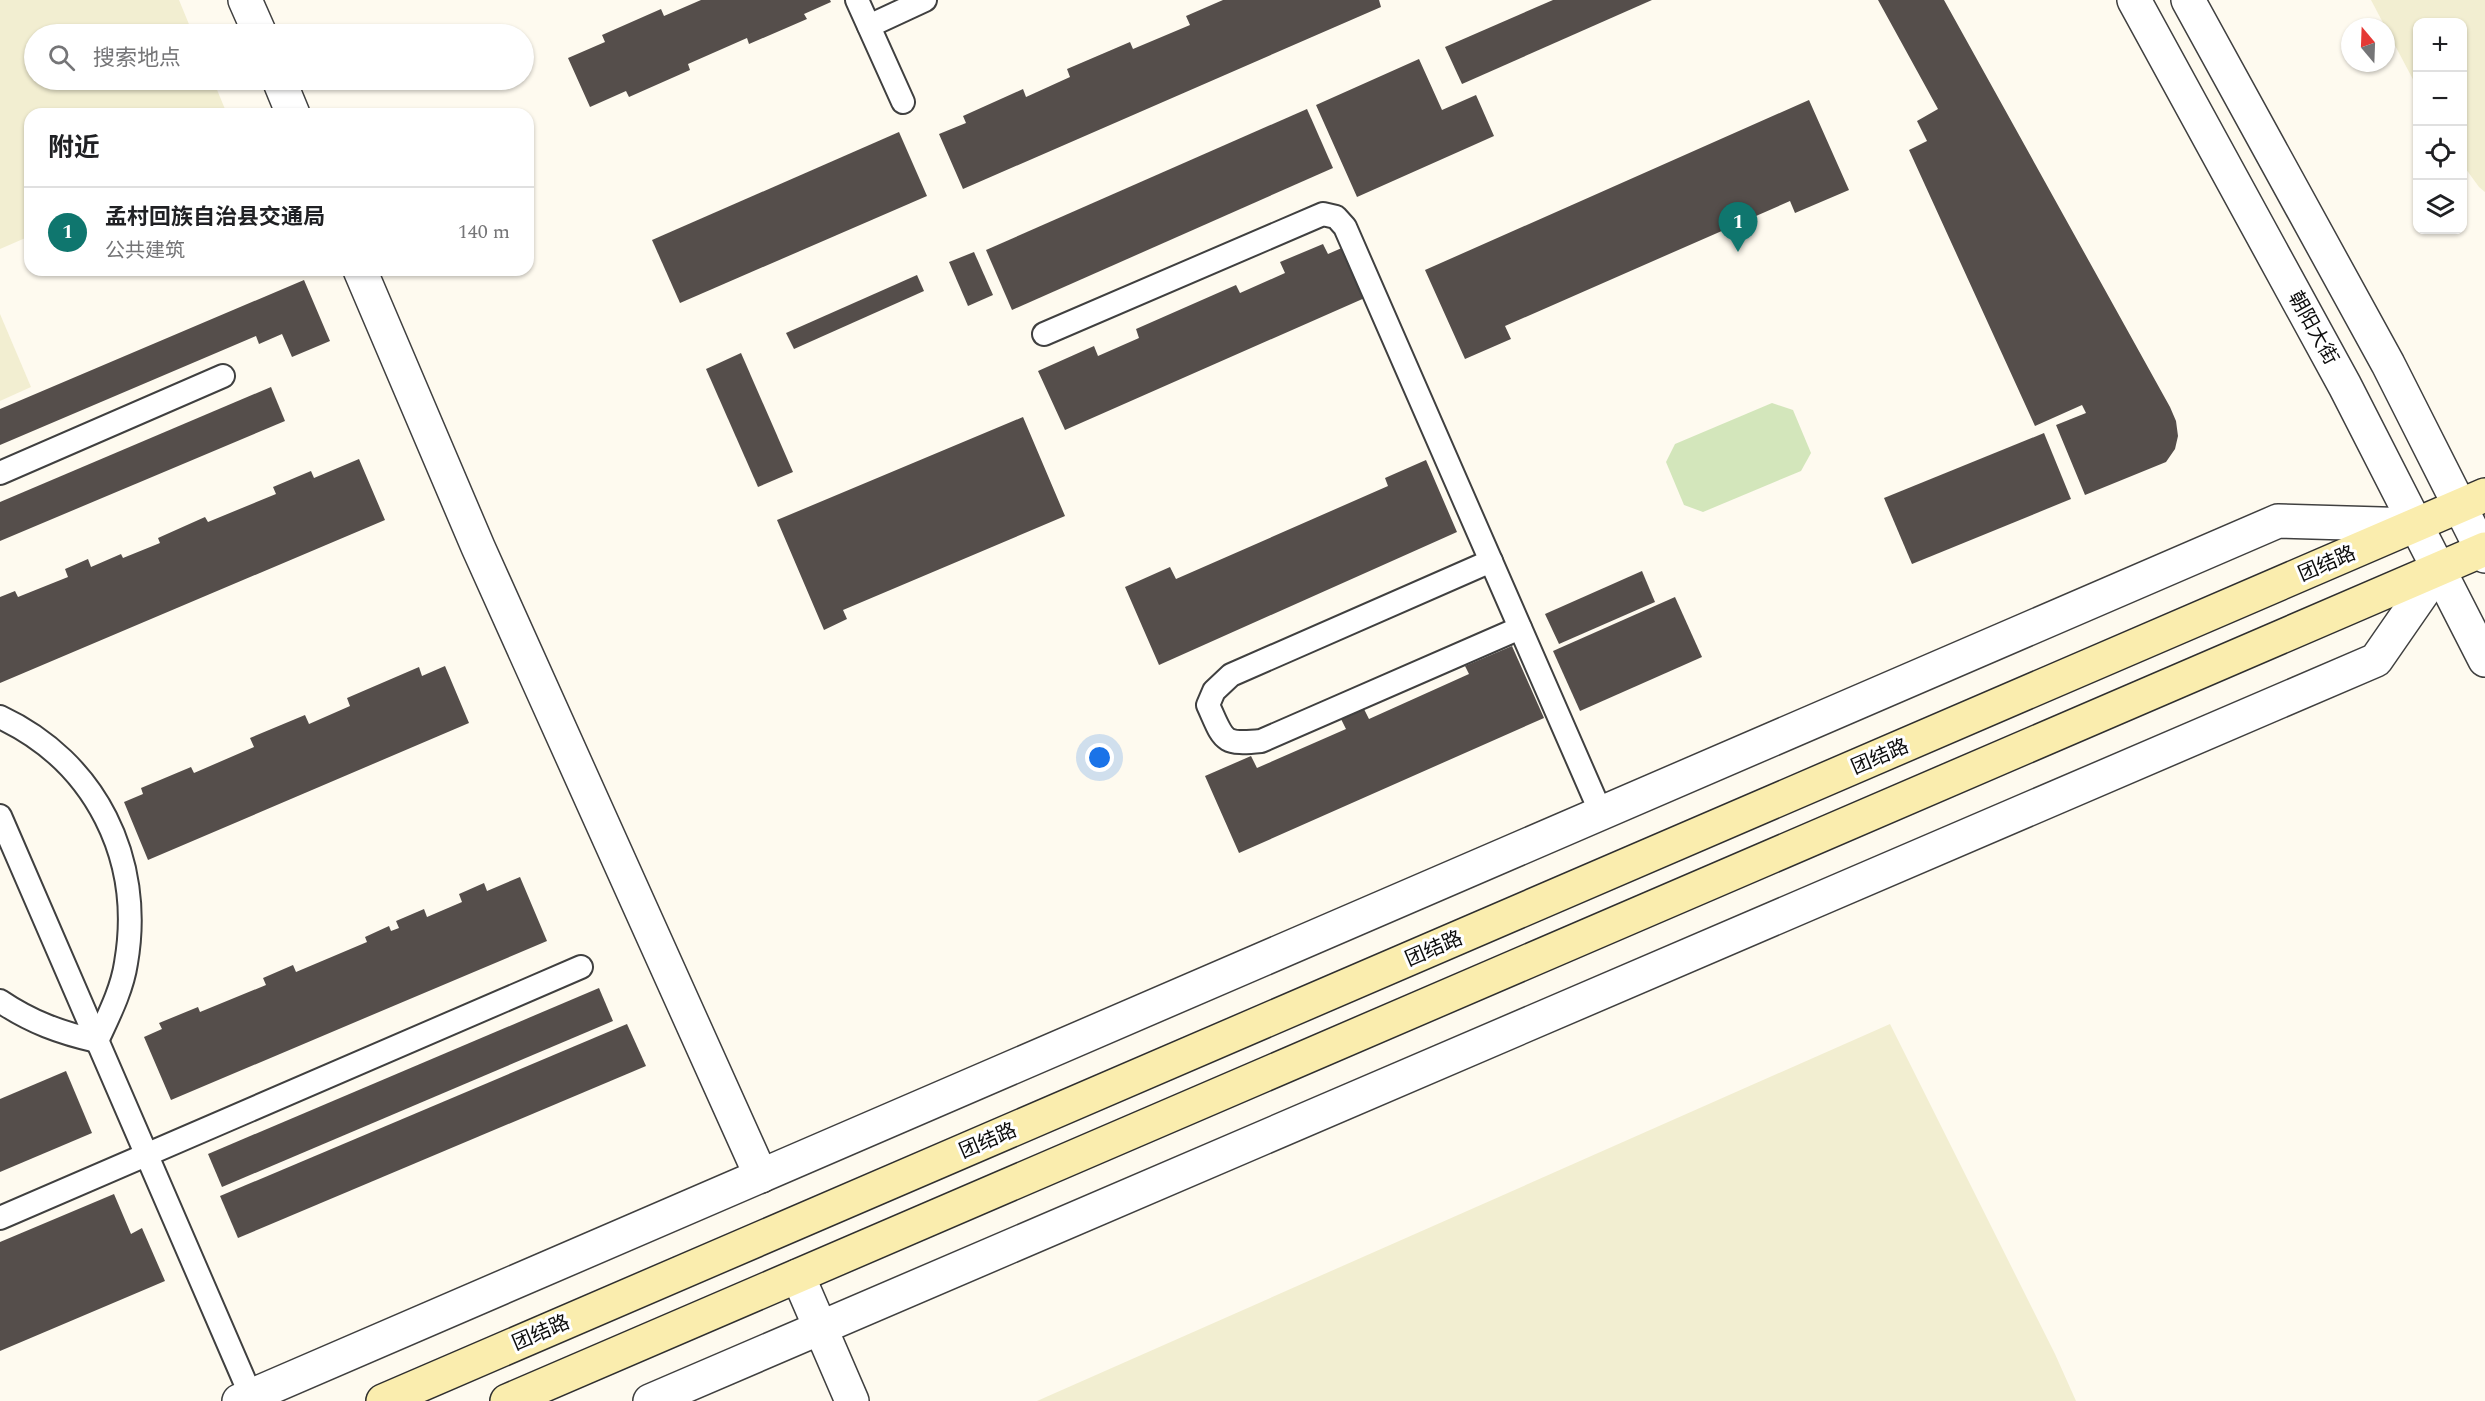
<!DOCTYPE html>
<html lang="zh">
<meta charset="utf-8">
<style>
:root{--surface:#fff;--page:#f2f2f2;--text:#202124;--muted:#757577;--line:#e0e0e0;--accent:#0f766e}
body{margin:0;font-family:Spectral,"Noto Sans SC",serif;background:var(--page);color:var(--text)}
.controls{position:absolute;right:18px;top:18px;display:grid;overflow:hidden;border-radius:12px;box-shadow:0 2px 4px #0004}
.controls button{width:54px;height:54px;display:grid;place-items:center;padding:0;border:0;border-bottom:2px solid var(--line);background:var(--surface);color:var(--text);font:30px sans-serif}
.compass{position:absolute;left:2341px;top:18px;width:54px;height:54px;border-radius:50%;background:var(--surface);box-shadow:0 2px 4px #0004;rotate:341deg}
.you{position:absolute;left:1100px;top:758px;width:21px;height:21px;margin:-15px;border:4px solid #fff;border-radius:50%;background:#1a73e8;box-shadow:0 0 0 9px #1a73e833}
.badge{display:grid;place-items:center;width:39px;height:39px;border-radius:50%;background:var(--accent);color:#fff;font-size:20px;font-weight:700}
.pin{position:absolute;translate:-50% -50px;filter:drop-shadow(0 2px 3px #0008)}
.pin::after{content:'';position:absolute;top:32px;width:21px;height:18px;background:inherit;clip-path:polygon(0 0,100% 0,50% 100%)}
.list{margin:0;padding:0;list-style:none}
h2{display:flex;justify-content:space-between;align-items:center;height:78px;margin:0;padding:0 24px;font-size:26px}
h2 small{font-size:20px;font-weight:400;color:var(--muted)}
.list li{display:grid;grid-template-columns:39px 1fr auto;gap:18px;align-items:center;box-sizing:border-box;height:90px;padding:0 24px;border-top:2px solid var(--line)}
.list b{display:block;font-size:22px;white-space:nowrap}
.list p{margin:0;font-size:20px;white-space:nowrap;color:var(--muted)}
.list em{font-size:20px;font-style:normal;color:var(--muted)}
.icon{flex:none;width:33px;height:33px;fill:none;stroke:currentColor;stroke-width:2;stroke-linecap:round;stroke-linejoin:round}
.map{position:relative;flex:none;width:2485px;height:1401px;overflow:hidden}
.search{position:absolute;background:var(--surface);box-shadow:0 2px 4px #0004;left:24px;top:24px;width:510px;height:66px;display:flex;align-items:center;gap:15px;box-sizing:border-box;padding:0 21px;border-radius:33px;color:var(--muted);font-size:22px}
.panel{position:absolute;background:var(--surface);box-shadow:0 2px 4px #0004;left:24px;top:108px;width:510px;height:168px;border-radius:18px}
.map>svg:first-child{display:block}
.farmland{fill:#f2eed1}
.green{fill:#d3e6bb}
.building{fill:#554e4b}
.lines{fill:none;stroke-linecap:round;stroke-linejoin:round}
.service-casing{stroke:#404040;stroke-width:26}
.minor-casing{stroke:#404040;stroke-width:36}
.tertiary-casing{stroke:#404040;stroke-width:36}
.secondary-casing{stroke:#2f2f2f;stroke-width:36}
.service{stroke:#fff;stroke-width:22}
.minor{stroke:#fff;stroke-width:33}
.tertiary{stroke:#fff;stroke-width:33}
.secondary{stroke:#faedae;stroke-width:33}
.labels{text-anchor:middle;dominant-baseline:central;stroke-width:6;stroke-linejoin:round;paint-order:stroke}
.street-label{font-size:20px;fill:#0d0d0d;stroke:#fff}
</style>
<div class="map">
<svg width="2485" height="1401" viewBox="0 0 2485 1401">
<rect width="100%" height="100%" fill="#fefaef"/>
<!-- farmland -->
<g class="farmland">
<polygon points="0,0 179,0 193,34 34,34 34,80 213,80 227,114 30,114 30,236 0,249"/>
<polygon points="2371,0 2485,0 2485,192 2479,187 2463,165 2462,22 2418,22 2417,87"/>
<polygon points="0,314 31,387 0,401"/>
<polygon points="1890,1024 2055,1354 2076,1401 1037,1401"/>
</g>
<!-- green -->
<polygon class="green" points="1772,403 1793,410 1811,453 1801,471 1703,512 1684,505 1666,462 1675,444"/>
<!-- building -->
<g class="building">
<polygon points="701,0 830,0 831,2 804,14 807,19 749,44 747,38 688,64 690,70 629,97 626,91 590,107 568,58 605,42 602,35 661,9 664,16"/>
<polygon points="1223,0 1379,0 1381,7 963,189 939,134 966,123 963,116 1023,89 1026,97 1070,77 1067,69 1130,42 1133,49 1190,25 1186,16"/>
<polygon points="1553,0 1652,0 1462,84 1445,47"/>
<polygon points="1878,0 1944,0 2170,407 2176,421 2178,436 2175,449 2166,462 2085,495 2056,425 2086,413 2082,405 2035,426 1909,150 1927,141 1917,121 1938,109"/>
<polygon points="1419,59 1442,110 1476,95 1494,136 1357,197 1316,105"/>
<polygon points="1809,100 1849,190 1795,213 1790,201 1505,326 1511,339 1465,359 1425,270"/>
<polygon points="1307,109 1333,168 1012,310 986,250"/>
<polygon points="899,132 927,196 680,303 652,240"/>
<polygon points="1323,244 1328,254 1344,247 1367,297 1065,430 1038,371 1094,346 1098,356 1139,338 1136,329 1236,285 1240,293 1285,273 1280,262"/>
<polygon points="974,252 993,295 968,306 949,262"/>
<polygon points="917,275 924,291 794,349 786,333"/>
<polygon points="304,280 330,341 292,357 282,334 259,344 256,336 0,445 0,409"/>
<polygon points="741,353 793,472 758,487 706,369"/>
<polygon points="271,387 285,421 0,541 0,502"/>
<polygon points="1023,417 1065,516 843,610 847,619 824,630 777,520"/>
<polygon points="2044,433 2071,499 1912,564 1884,498"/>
<polygon points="359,459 385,520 0,683 0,597 15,591 18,597 68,577 65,569 88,559 91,567 121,554 123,558 160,543 158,538 205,517 208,522 276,494 273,487 311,471 314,478"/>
<polygon points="1426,460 1457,532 1159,665 1125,587 1170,567 1176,579 1388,486 1385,478"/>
<polygon points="1642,571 1655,602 1559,644 1545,614"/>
<polygon points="1675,597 1702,657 1580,711 1553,651"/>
<polygon points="1512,646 1544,718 1239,853 1205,776 1251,756 1257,768 1346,729 1341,719 1364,709 1369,719 1469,674 1465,666"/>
<polygon points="445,666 469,723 148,860 124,802 143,794 141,788 191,767 194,773 254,747 250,738 305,715 309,724 350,706 347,698 419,667 422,676"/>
<polygon points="520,877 547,941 171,1100 144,1037 162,1029 159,1023 198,1007 200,1012 266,985 263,978 293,965 296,972 367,942 365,937 389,926 391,931 399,928 396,921 424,909 427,917 462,902 459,894 484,883 487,891"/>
<polygon points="599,988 613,1021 222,1187 208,1154"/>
<polygon points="627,1024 646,1066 238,1238 220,1196"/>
<polygon points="66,1071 92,1133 0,1172 0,1099"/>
<polygon points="114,1194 131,1234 142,1228 165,1281 0,1351 0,1242"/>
</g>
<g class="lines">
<defs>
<g id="service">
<polyline points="857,0 903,102"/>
<polyline points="869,26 925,0"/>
<polyline points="1044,334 1323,214 1336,217 1345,227 1601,813"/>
<polyline points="0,473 223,376"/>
<path d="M1491,561L1231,675L1214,691L1208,705C1224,740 1221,745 1261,741L1520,628"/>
<path d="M0,717C96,762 144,859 126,963C122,990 108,1017 97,1041C61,1033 31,1022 0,1001"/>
<polyline points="0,816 251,1396"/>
<polyline points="0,1218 581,967"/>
</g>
<g id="minor">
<polyline points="245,0 260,34"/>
<polyline points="279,80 293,114"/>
<polyline points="360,270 478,547 761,1176"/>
<polyline points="798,1276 852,1401"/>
<polyline points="239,1401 2278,521 2416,525"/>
<polyline points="650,1401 2376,660 2439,569"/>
</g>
<g id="tertiary">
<polyline points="2134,0 2345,386 2485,660"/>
<polyline points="2188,0 2388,364 2485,556"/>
</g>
<g id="secondary">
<polyline points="383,1401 2485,495"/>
<polyline points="507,1401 2485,549"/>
</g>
</defs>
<!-- service casing -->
<use href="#service" class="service-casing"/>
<!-- minor casing -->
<use href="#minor" class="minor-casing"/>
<!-- tertiary casing -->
<use href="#tertiary" class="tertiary-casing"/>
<!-- secondary casing -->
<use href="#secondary" class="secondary-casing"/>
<!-- service -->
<use href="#service" class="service"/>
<!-- minor -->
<use href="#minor" class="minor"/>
<!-- tertiary -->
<use href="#tertiary" class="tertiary"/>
<!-- secondary -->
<use href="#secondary" class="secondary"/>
</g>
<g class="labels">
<!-- street labels -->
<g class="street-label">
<text transform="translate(2313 328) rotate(61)">朝阳大街</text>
<text transform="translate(2327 564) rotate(-23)">团结路</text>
<text transform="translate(1880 757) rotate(-23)">团结路</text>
<text transform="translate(1434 949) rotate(-23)">团结路</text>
<text transform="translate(988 1141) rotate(-23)">团结路</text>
<text transform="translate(541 1333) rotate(-23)">团结路</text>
</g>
</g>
</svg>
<div class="controls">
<button>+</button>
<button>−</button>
<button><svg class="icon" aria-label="locate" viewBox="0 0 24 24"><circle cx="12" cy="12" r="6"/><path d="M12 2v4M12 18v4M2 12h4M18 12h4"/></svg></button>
<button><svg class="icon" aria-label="layers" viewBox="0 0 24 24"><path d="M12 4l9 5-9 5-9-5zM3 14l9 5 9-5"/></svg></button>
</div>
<svg class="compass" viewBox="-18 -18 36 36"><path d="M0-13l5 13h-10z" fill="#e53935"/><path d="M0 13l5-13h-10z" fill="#757577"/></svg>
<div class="you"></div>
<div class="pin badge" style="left:1738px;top:252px">1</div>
<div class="search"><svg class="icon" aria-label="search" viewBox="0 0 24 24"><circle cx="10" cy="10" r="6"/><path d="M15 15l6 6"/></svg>搜索地点</div>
<section class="panel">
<h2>附近<small></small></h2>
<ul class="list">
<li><span class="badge">1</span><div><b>孟村回族自治县交通局</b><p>公共建筑</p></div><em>140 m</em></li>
</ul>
</section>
</div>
